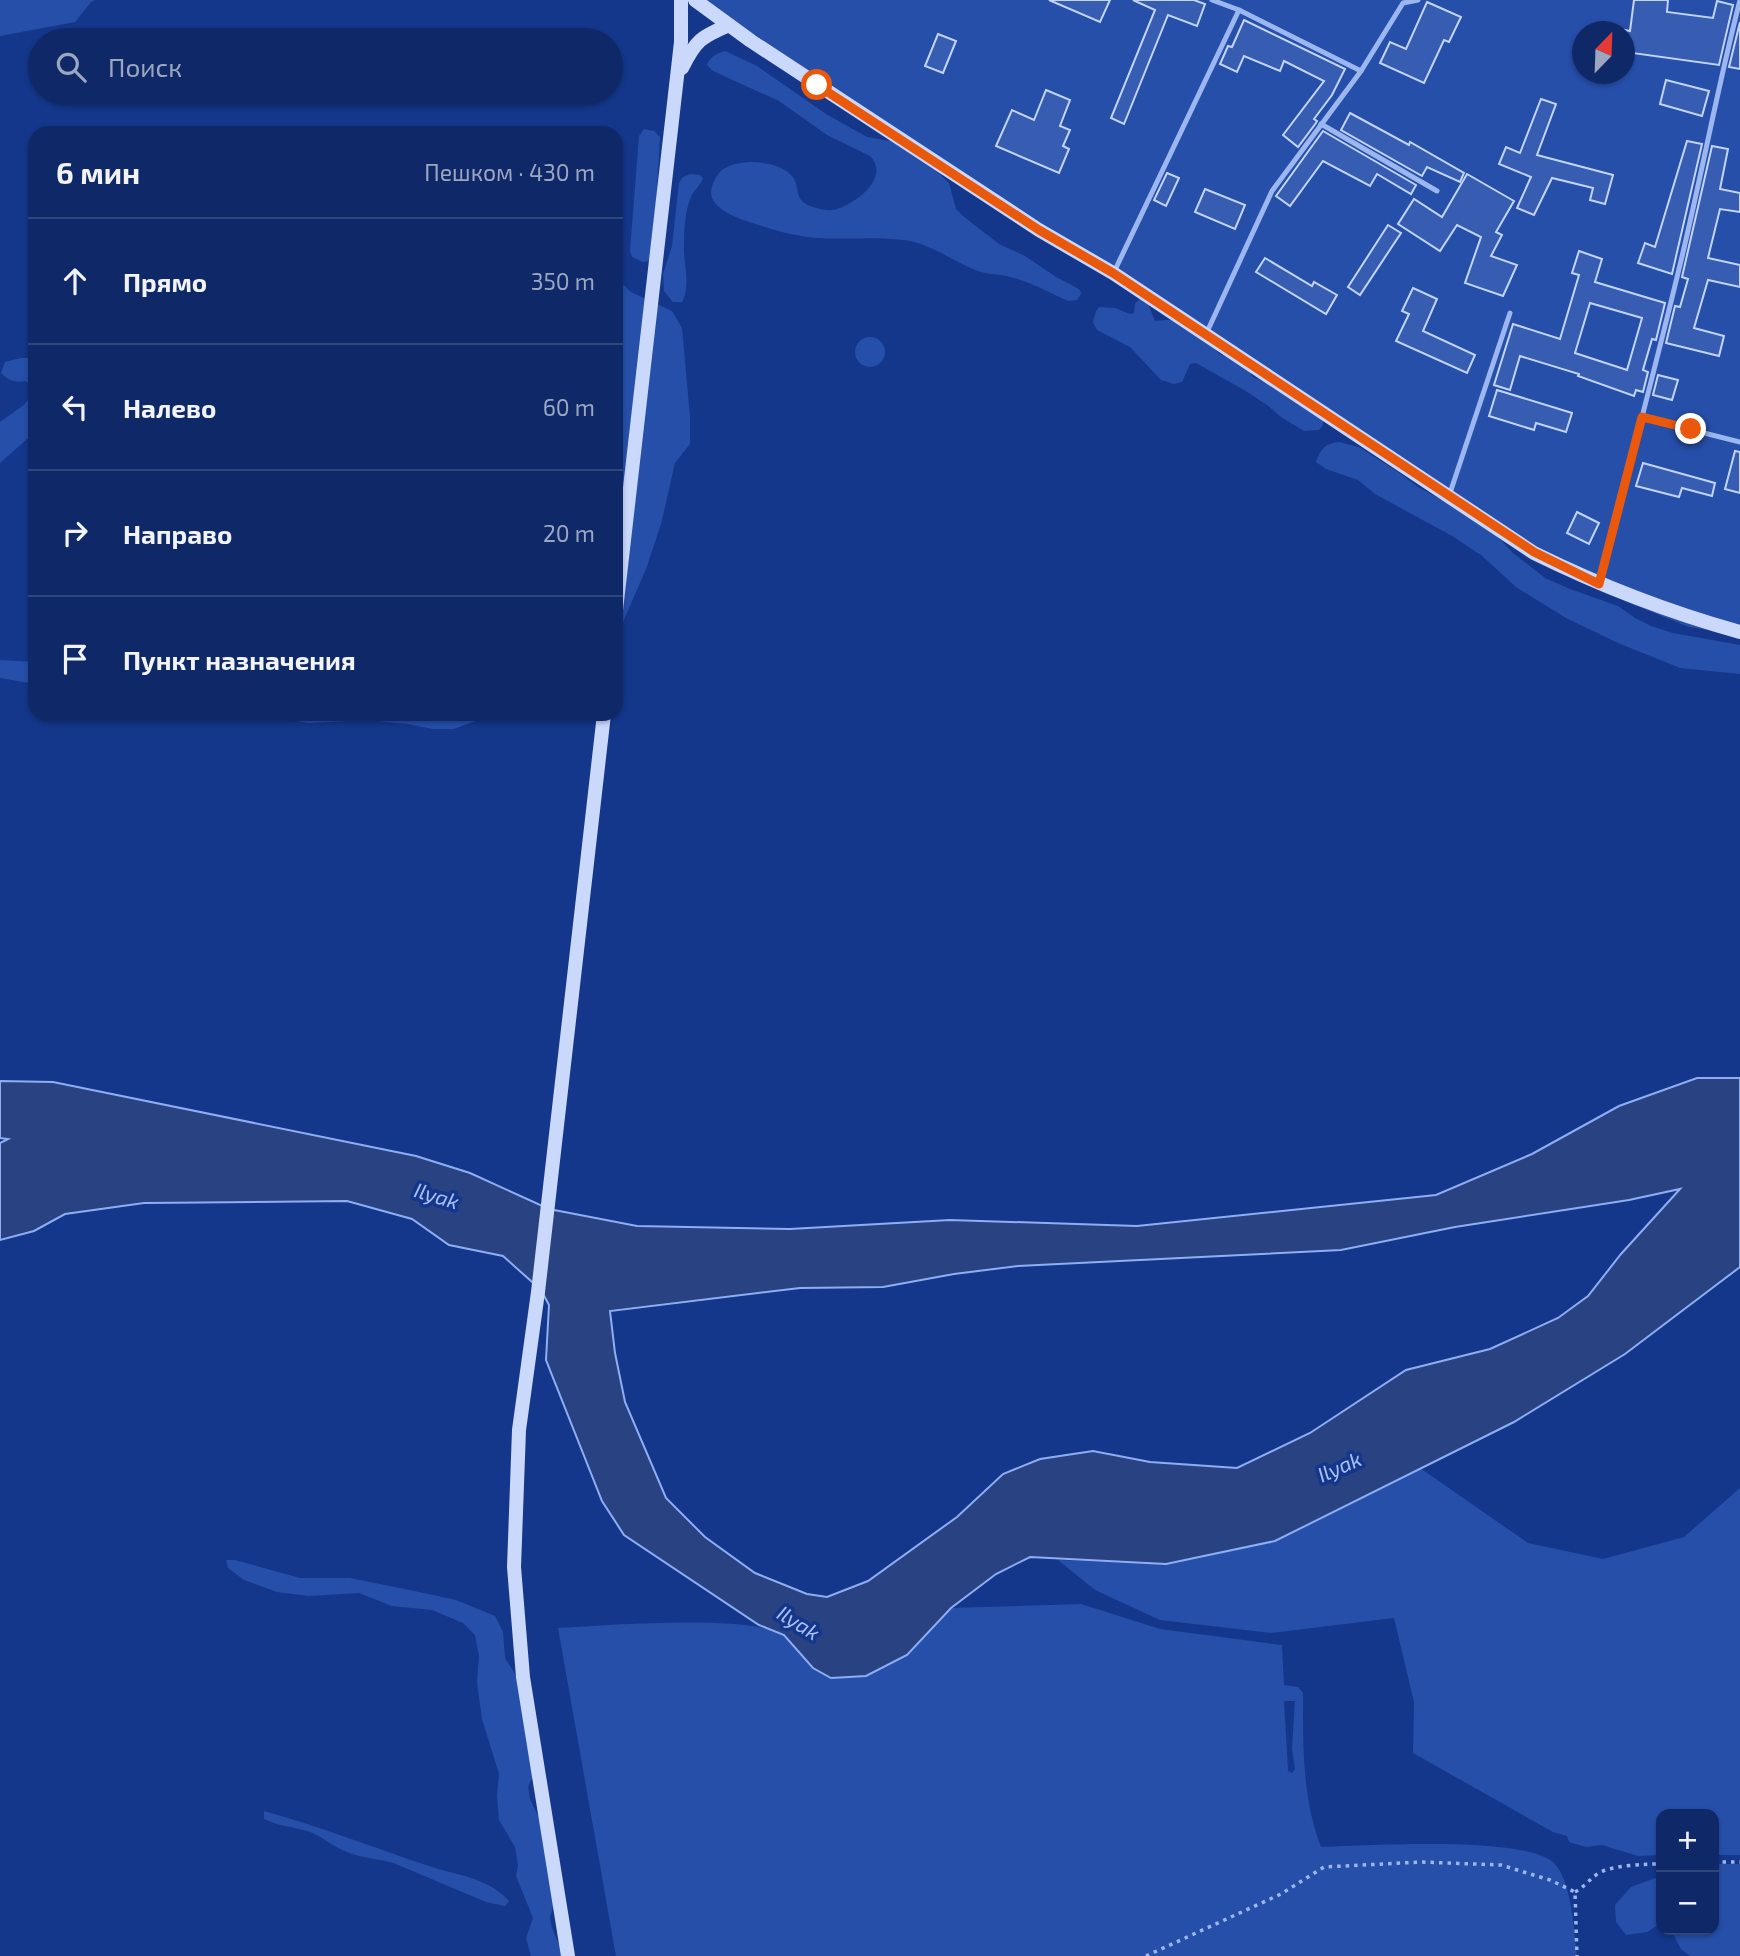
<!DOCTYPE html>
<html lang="ru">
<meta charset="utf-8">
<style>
:root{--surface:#0f2968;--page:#1d3571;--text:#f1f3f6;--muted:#9ba6c0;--line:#2f457c}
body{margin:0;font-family:"Exo 2",sans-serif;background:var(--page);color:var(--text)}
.controls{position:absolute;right:21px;bottom:21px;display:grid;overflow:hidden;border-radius:14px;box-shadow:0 2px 5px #0004}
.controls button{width:63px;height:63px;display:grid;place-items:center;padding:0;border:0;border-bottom:2px solid var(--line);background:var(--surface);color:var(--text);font:35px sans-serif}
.compass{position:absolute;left:1572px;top:21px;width:63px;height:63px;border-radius:50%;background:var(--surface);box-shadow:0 2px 5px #0004;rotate:23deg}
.stop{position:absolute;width:21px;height:21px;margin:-16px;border:5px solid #ea580c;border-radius:50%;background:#fff}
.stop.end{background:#ea580c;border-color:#fff;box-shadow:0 2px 7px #0008}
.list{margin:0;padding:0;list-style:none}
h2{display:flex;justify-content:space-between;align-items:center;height:91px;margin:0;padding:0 28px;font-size:30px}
h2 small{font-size:23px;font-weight:400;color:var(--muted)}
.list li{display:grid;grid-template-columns:46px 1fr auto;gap:21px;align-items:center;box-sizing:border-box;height:126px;padding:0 28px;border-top:2px solid var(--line)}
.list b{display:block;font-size:26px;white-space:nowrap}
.list em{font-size:23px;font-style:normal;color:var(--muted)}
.icon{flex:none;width:38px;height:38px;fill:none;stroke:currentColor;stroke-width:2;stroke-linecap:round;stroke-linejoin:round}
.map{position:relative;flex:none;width:1740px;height:1956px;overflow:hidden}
.search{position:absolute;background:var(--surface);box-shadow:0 2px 5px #0004;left:28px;top:28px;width:595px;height:77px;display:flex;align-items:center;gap:18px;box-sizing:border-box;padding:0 24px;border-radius:38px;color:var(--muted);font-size:26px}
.panel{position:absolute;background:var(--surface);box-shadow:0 2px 5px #0004;left:28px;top:126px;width:595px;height:595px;border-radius:21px}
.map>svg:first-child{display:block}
.green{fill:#264faa;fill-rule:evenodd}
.water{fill:#284282;stroke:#8eaef3;stroke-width:2;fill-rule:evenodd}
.building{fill:#375db2;stroke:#c2d4fc;stroke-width:2;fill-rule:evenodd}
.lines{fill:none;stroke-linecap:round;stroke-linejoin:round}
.path{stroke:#9cb6f0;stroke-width:3.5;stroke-dasharray:3.5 5;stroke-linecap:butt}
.lane{stroke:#9cb6f0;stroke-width:5}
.secondary{stroke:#cad8fb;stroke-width:14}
.route{stroke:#ea580c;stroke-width:9}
.labels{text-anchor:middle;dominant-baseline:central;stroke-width:7;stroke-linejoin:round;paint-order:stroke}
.water-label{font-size:21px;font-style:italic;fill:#a7c1f7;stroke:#14378b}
</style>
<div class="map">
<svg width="1740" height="1956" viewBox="0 0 1740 1956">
<rect width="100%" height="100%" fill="#14378b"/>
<!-- green -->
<g class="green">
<polygon points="0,0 95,0 91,2 75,22 0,36"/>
<path d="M695,0H1740V635L1689,627L1597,590L1482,518ZM1582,32H1624V74H1582Z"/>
<path d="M725,51L757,66L826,114L867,137L896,142L923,158L949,183L956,209L963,216L999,244L1025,256L1056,277L1070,284L1080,290L1081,294L1077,300L1068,301C1050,293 1032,283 1014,278C1002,274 989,275 978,271C952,261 932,244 904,240C876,236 847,240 819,238C800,237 780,232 762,226C747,221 719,214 712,198C709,190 714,179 719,173C734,157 774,160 789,173C804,186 789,201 816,208C821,209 827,211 832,210C852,207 892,178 870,156L827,135L779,101L713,71L707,65C710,56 716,54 725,51Z"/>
<polygon points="644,129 654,131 660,137 653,255 650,261 643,262 632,257 630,251 639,136"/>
<path d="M690,174L700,175L703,178C701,185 694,190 691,197C684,213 684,235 684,252C685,269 690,287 682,302H673L664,291L663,274L672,246L679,183L683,177Z"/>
<polygon points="616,278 631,292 672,311 682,328 690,417 690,444 675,463 661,524 646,569 616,638 616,357 618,340"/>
<polygon points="1141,298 1147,301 1155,321 1176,319 1211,343 1219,354 1232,358 1247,369 1253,377 1296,395 1323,418 1323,425 1319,430 1304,431 1281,417 1267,405 1244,390 1196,363 1190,364 1182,382 1174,384 1161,380 1130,347 1097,330 1093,322 1096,311 1099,307 1115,308 1130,314 1134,313 1135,303"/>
<circle cx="870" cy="352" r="15"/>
<path d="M21,358H35V387L25,381C15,383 8,380 1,373L5,362Z"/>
<polygon points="35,390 35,432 0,463 0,422 24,405"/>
<path d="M1339,442L1359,447L1398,472L1418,487L1469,515L1496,535L1513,553L1545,578L1570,589L1618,606L1635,618L1651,626L1673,633L1740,645V674L1680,668L1618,643L1566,618L1516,587L1481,555L1452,536L1375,494L1358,480L1326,469L1316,462C1321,448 1325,444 1339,442Z"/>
<polygon points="0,660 35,662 35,684 0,678"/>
<polygon points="206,714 511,714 481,719 454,729 433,729 407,724 368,720 309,723 269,717 243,720"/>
<polygon points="1420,1468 1528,1543 1603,1559 1684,1537 1740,1488 1740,1855 1714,1855 1714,1814 1661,1814 1661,1855 1638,1856 1602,1845 1586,1847 1569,1842 1567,1836 1553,1832 1413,1753 1414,1702 1394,1618 1271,1633 1160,1620 1095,1590 1058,1560 1166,1564 1275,1541"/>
<polygon points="226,1560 235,1560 300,1578 350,1578 414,1591 456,1600 495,1616 503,1632 505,1658 517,1677 533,1776 528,1787 530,1799 541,1822 557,1891 550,1918 552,1928 564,1956 531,1956 526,1938 533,1918 516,1876 518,1865 515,1847 499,1820 497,1795 499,1774 482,1719 477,1683 479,1656 475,1635 463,1623 432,1610 392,1606 359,1593 309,1596 277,1592 244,1580 228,1568"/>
<path d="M1081,1604L1160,1629L1282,1645L1284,1685L1298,1687L1303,1693C1303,1746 1302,1797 1321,1847C1366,1846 1525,1835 1554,1863C1572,1881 1574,1932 1577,1956H616L558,1628C601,1626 754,1613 784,1636C795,1644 804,1658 813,1668L907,1655L951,1608ZM1284,1701H1295L1292,1749L1295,1769L1292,1773L1288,1771Z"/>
<path d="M264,1811C319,1826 372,1847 426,1865C454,1875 488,1877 509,1901L505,1906L486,1902L396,1864C379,1858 363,1859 347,1852C333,1847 321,1835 307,1831C291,1826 280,1827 264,1819Z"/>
<polygon points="1714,1864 1740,1864 1740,1956 1690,1956 1681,1949 1671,1930 1714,1930"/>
<polygon points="1661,1876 1661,1923 1647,1932 1626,1935 1616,1922 1615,1905 1631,1887"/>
</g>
<!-- water -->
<path class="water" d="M1697,1078H1740V1267L1625,1354L1514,1422L1275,1541L1166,1564L1030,1557L996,1574L951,1608L907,1655L866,1676L831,1678L813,1668L784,1635L759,1625L624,1535L602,1501L546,1360L549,1305L541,1290L503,1256L449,1245L412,1219L347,1201L144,1203L65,1214L34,1231L0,1240V1143L8,1139L0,1138V1081L53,1082L416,1156L470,1173L549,1209L637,1226L790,1229L950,1220L1137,1226L1436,1195L1532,1154L1619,1106ZM1680,1189L1621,1254L1588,1296L1558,1318L1490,1349L1406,1370L1310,1433L1237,1468L1150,1462L1093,1451L1040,1459L1003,1474L957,1517L868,1581L827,1597L807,1594L755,1573L705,1537L666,1498L625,1402L615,1353L610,1311L800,1288L883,1287L954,1274L1018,1266L1341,1250L1455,1227L1629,1200Z"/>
<!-- building -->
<g class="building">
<polygon points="1049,0 1110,0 1100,22"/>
<polygon points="1133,0 1194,0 1205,4 1197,26 1168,15 1124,124 1111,118 1155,10"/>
<polygon points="1634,0 1668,0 1667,12 1713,18 1717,1 1733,5 1719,65 1625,52 1625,30 1630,31"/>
<polygon points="1427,2 1461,17 1449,42 1444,40 1424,83 1380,63 1390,42 1406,49"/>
<polygon points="1244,20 1345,69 1332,95 1314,119 1317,121 1316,123 1298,147 1283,135 1324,81 1284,61 1280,71 1244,56 1237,72 1220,64 1228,46 1232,47"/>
<polygon points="1740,22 1740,69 1729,67"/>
<polygon points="938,34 956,41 943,73 925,66"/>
<polygon points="1666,80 1709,91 1702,116 1660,104"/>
<polygon points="1046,90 1070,100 1060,126 1070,130 1063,146 1069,149 1059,173 996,146 1012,110 1034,120"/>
<polygon points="1541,99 1556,104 1537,155 1613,175 1605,204 1590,200 1593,188 1552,178 1534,215 1517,208 1531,177 1499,164 1506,147 1520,153"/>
<polygon points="1350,113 1409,145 1410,142 1464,173 1460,182 1427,167 1422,176 1341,130"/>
<polygon points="1323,131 1416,185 1411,194 1377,174 1370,186 1323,161 1290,206 1276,196"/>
<polygon points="1687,141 1702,144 1672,274 1638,263 1645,243 1655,247"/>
<polygon points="1712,146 1728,149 1720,189 1740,193 1740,212 1720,209 1708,258 1740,265 1740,287 1708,280 1694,328 1724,336 1719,356 1666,343 1675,306 1680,307 1688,279 1682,277"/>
<polygon points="1167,173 1179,178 1166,206 1154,200"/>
<polygon points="1467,174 1514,201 1496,232 1502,235 1491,256 1517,265 1503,296 1465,283 1481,237 1457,225 1440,251 1398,224 1414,199 1442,217"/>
<polygon points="1205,189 1245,205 1235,229 1195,212"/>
<polygon points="1388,225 1401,233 1360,295 1348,287"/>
<path d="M1579,251L1602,259L1595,282L1665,303L1656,340L1652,339L1643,370L1648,372L1643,392L1636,390L1634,396L1578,376L1579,374L1520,356L1510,390L1494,385L1513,324L1560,339L1579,275L1572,273ZM1590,303L1642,318L1627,370L1575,353Z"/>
<polygon points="1265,258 1312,286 1314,282 1337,295 1326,314 1256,272"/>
<polygon points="1413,288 1437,299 1423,331 1475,355 1467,373 1396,341 1409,314 1402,311"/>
<polygon points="1658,375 1678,380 1672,400 1653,395"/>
<polygon points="1497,390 1572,413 1566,432 1536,423 1534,430 1489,416"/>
<polygon points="1735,451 1740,452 1740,493 1725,489"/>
<polygon points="1643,463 1715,483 1712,496 1682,488 1679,497 1636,486"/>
<polygon points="1577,512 1599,523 1589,544 1567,533"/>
</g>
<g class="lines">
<!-- path -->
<g class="path">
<polyline points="1714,1862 1740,1862"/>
<path d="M1575,1892C1584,1887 1588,1881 1596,1875C1608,1865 1645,1864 1661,1864"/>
<polyline points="1146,1956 1281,1894 1324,1867 1421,1862 1501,1865 1550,1880 1575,1892 1577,1956"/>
</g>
<!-- lane -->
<g class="lane">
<polyline points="1212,0 1239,10 1361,71"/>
<polyline points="1321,124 1437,191"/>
<polyline points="1115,270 1239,10"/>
<polyline points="1207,332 1272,191 1361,71 1403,3 1418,0"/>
<polyline points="1641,417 1740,442"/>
<polyline points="1449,496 1510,313"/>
<path d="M1600,582C1626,478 1654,373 1679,269C1701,179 1717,89 1740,0"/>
</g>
<!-- secondary -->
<g class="secondary">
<path d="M695,0L751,41L1039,230L1113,273L1534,553C1601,586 1668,612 1740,632"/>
<path d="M682,68C696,40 701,37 729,25"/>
<polyline points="616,610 681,42 681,0"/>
<polyline points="568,1956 523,1677 514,1567 519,1430 538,1292 604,714"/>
</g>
</g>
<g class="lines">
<!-- route -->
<polyline class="route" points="817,85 1039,230 1113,273 1534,552 1599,584 1642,417 1691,429"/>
</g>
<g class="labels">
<!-- water labels -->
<g class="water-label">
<text transform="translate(437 1195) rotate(17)">Ilyak</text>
<text transform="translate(1339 1466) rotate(-24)">Ilyak</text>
<text transform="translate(799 1622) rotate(32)">Ilyak</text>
</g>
</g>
</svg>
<div class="controls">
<button>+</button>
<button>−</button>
</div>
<svg class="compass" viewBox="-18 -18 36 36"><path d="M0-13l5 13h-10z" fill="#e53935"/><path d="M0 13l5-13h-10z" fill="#9ba6c0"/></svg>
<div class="stop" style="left:817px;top:85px"></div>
<div class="stop end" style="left:1691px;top:429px"></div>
<div class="search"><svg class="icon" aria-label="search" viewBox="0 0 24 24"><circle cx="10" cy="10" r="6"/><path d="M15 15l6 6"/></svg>Поиск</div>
<section class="panel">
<h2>6 мин<small>Пешком · 430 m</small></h2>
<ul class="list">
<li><svg class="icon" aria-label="ahead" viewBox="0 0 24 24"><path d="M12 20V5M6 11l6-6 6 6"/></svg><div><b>Прямо</b></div><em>350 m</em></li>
<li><svg class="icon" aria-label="left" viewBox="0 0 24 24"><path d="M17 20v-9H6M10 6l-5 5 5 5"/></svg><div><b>Налево</b></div><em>60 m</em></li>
<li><svg class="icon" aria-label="right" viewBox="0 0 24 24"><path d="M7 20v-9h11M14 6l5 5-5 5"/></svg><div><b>Направо</b></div><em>20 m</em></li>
<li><svg class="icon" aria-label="arrive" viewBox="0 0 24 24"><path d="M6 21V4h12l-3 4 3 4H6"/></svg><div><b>Пункт назначения</b></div></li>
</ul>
</section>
</div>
